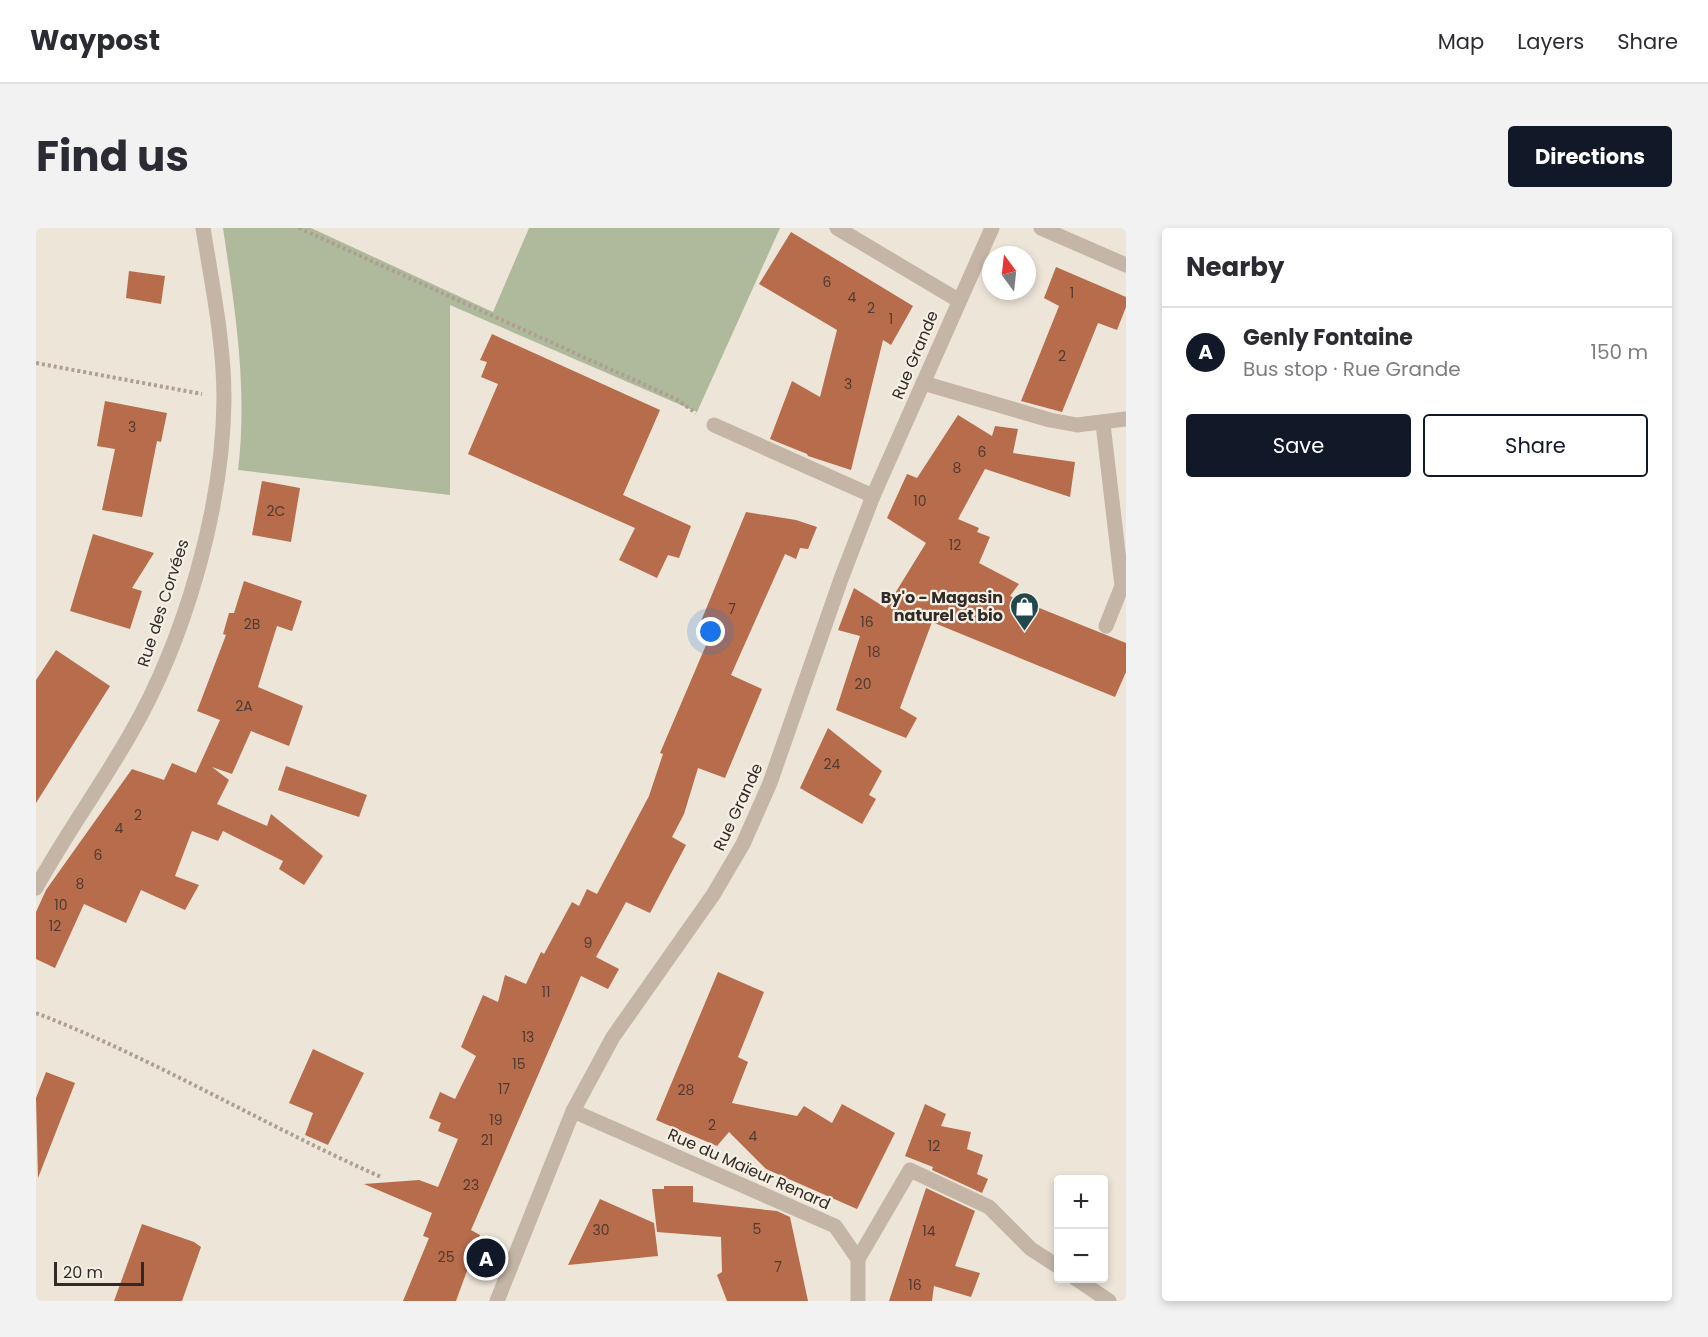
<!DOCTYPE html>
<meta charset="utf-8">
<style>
:root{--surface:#fff;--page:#f2f2f3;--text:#2b2b33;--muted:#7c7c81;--line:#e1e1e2;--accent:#111827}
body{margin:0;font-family:Poppins,sans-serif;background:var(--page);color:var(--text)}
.controls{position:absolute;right:18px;bottom:18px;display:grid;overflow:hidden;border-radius:6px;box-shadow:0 3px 9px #0003}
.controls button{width:54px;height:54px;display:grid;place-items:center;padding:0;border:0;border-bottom:2px solid var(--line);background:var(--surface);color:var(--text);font:30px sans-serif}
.compass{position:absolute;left:946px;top:18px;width:54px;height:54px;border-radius:50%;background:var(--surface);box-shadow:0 3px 9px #0003;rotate:345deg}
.scale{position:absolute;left:18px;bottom:15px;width:90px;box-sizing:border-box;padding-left:6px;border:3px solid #312a26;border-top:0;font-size:16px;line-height:21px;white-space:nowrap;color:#312a26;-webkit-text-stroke:4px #f6efe4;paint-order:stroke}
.you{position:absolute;left:675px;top:404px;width:21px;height:21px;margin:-15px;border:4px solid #fff;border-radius:50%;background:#1a73e8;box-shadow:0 0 0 9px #1a73e833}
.badge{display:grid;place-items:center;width:39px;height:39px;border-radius:50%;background:var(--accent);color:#fff;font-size:20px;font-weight:700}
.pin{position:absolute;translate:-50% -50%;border:3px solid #fff;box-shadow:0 2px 6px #0006}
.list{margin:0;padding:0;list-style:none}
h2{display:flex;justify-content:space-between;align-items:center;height:78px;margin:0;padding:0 24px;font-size:26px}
h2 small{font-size:20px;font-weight:400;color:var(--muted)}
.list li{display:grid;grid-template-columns:39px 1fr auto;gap:18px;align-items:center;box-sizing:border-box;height:90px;padding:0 24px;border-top:2px solid var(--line)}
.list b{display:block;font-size:22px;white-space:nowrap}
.list p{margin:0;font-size:20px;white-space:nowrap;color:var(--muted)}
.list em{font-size:20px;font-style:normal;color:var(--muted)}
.actions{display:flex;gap:12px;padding:18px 24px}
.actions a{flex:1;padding:14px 0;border:2px solid var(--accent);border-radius:6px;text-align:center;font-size:21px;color:var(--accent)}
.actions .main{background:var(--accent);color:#fff}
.map{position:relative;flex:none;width:1090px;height:1073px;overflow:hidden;border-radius:6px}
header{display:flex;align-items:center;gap:36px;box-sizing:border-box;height:84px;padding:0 30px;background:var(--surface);border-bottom:2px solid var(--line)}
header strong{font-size:28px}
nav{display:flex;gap:33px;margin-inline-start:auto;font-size:21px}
.intro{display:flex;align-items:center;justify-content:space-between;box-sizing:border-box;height:144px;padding:0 36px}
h1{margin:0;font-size:42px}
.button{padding:15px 27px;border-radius:6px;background:var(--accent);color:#fff;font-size:21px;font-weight:700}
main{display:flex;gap:36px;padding:0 36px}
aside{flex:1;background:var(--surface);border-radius:6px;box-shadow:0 3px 9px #0003}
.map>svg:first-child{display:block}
.green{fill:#aeba9b}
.building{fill:#b76c4c}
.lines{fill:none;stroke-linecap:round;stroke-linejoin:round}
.path{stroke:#af9f91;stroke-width:4;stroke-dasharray:3 3;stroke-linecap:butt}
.minor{stroke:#c4b5a6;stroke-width:15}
.labels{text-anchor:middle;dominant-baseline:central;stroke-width:4.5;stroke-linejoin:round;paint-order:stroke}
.number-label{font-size:14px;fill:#523a30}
.street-label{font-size:16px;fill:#312a26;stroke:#f6efe4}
.poi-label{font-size:16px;font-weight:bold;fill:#312a26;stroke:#f6efe4;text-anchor:end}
</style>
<header>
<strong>Waypost</strong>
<nav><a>Map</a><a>Layers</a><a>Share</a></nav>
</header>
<div class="intro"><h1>Find us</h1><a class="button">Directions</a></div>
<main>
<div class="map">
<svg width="1090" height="1073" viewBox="0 0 1090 1073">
<rect width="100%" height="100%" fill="#ede5d8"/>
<!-- green -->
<path class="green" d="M187,0H275L457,84L493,0H744L661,184L414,77V267L202,242C212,161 199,81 187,0Z"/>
<!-- building -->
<g class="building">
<polygon points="755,4 877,78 855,117 847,112 815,242 772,228 771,226 734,211 756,153 784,169 801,102 723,56"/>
<polygon points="1020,39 1090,69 1090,79 1081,102 1062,95 1026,184 985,173 1023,78 1008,70"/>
<polygon points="93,43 129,48 125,76 90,70"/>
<polygon points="456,106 624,182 587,267 655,298 643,330 632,327 621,350 583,332 599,300 432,226 462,156 445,149 451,134 444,132"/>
<polygon points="69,173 131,185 125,214 121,213 106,289 66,282 79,221 61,218"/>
<polygon points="922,187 956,208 959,198 982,201 977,225 1039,234 1034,269 949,241 922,291 943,300 941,304 954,309 943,335 983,356 974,368 1090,415 1090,444 1079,469 896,394 864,480 881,490 870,510 800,482 824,408 802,402 818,360 850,380 890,315 851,290 871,246 881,250"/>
<polygon points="226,253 264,260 255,314 216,307"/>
<polygon points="710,284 760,292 781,299 772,321 764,320 760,331 749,326 695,447 726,461 689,550 662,540 648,586 636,609 650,617 614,685 590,674 560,729 583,741 572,761 545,748 435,1002 444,1007 420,1073 367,1073 393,1010 387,1008 396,985 328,956 383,952 402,959 422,911 402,903 405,895 393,890 404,864 419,871 440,828 425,819 447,767 462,774 469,747 490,756 505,724 508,726 536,674 543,678 551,661 561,666 613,568 627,526 624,525 676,403 663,398"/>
<polygon points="57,306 118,325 96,360 106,363 94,401 34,383"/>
<polygon points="208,353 266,373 256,403 241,398 222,459 267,478 253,518 215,503 196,546 176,539 193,552 181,576 231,598 235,586 287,628 268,657 243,641 247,633 187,603 182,613 156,603 139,648 163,657 149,682 105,662 90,695 48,676 19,740 0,731 0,684 10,662 96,541 128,552 136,535 160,545 184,492 161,483 190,407 187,406 193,385 198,385"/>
<polygon points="20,422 74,458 0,575 0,452"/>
<polygon points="792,500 846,543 833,567 840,571 826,596 764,560"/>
<polygon points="250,538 331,567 323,589 242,562"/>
<polygon points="682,744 728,764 702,829 712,834 696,875 761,888 768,878 796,895 806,876 859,905 821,981 730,941 693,904 681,918 620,892"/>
<polygon points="277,821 328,845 292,917 269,907 277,885 253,875"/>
<polygon points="10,844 39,855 2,950 0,870"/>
<polygon points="889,876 910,886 905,898 935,904 931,921 947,927 941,946 952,951 946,965 896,942 897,939 869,928"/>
<polygon points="628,958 657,958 657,974 741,983 754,989 772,1073 691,1073 681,1047 686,1044 685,1009 621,1004 616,961 628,961"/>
<polygon points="890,960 939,983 919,1038 944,1045 935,1069 898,1058 896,1073 853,1073"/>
<polygon points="564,971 618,995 622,1028 532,1037"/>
<polygon points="106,996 158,1014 165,1019 146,1073 78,1073"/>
</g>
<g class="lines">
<!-- path -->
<g class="path">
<polyline points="263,0 640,171 660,185"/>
<polyline points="0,135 166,166"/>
<path d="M0,785C119,831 228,897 345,949"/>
</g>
<!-- minor -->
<g class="minor">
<polyline points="801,0 922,72"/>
<polyline points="1005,0 1090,37"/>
<polyline points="887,155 1014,192 1041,197 1090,191"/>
<polyline points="1067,196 1086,358 1070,398"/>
<polyline points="678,197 837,268"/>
<path d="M0,660C29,607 65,558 95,505C149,411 187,280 188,171C188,114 176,56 167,0"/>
<polyline points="537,883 799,998 822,1031 822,1073"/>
<polyline points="822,1031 874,942 953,979 995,1021 1023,1039"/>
<polyline points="1039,1050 1073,1073"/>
<polyline points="461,1073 537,883 577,809 677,667 707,616 734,555 805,351 837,268 956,0"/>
</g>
</g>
<!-- icons -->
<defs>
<symbol id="shop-pin" viewBox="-11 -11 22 30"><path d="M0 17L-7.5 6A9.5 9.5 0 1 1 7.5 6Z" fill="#21484d" stroke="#f6efe4"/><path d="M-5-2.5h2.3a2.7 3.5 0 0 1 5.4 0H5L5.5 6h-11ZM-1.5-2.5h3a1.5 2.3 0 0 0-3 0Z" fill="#fff"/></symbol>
</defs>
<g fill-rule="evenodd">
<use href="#shop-pin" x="972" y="362" width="33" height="45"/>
</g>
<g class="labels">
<!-- number labels -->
<g class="number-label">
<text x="791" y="54">6</text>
<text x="1036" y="65">1</text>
<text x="816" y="69">4</text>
<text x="835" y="80">2</text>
<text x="855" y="91">1</text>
<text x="1026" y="128">2</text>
<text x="812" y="156">3</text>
<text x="96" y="199">3</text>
<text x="946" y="224">6</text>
<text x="921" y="240">8</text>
<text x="884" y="273">10</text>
<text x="240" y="283">2C</text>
<text x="919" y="317">12</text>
<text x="696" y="381">7</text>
<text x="831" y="394">16</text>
<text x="216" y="396">2B</text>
<text x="838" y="424">18</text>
<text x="827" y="456">20</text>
<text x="208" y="478">2A</text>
<text x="796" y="536">24</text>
<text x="102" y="587">2</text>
<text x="83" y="600">4</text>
<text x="62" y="627">6</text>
<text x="44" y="656">8</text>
<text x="25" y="677">10</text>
<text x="19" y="698">12</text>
<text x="552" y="715">9</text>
<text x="510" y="764">11</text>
<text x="492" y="809">13</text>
<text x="483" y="836">15</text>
<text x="468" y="861">17</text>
<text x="650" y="862">28</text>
<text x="460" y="892">19</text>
<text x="676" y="897">2</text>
<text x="717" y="908">4</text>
<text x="451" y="912">21</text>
<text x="898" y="918">12</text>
<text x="435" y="957">23</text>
<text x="721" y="1001">5</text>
<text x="565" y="1002">30</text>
<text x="893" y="1003">14</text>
<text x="410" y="1029">25</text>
<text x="742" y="1039">7</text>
<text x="879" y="1057">16</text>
</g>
<!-- street labels -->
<g class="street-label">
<text transform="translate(879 127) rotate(-67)">Rue Grande</text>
<text transform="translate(127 375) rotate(-72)">Rue des Corvées</text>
<text transform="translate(702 579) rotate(-65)">Rue Grande</text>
<text transform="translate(713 941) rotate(24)">Rue du Maïeur Renard</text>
</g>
<!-- poi labels -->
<g class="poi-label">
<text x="967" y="369">By'o - Magasin<tspan x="967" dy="18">naturel et bio</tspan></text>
</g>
</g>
</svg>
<div class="controls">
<button>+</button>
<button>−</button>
</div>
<svg class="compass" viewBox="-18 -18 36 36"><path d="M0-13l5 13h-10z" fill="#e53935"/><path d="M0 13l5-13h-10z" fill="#7c7c81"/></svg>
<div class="scale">20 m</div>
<div class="you"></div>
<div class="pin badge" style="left:450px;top:1030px">A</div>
</div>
<aside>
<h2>Nearby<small></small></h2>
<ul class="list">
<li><span class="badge">A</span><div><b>Genly Fontaine</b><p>Bus stop · Rue Grande</p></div><em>150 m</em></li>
</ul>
<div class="actions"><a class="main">Save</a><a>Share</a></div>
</aside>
</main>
